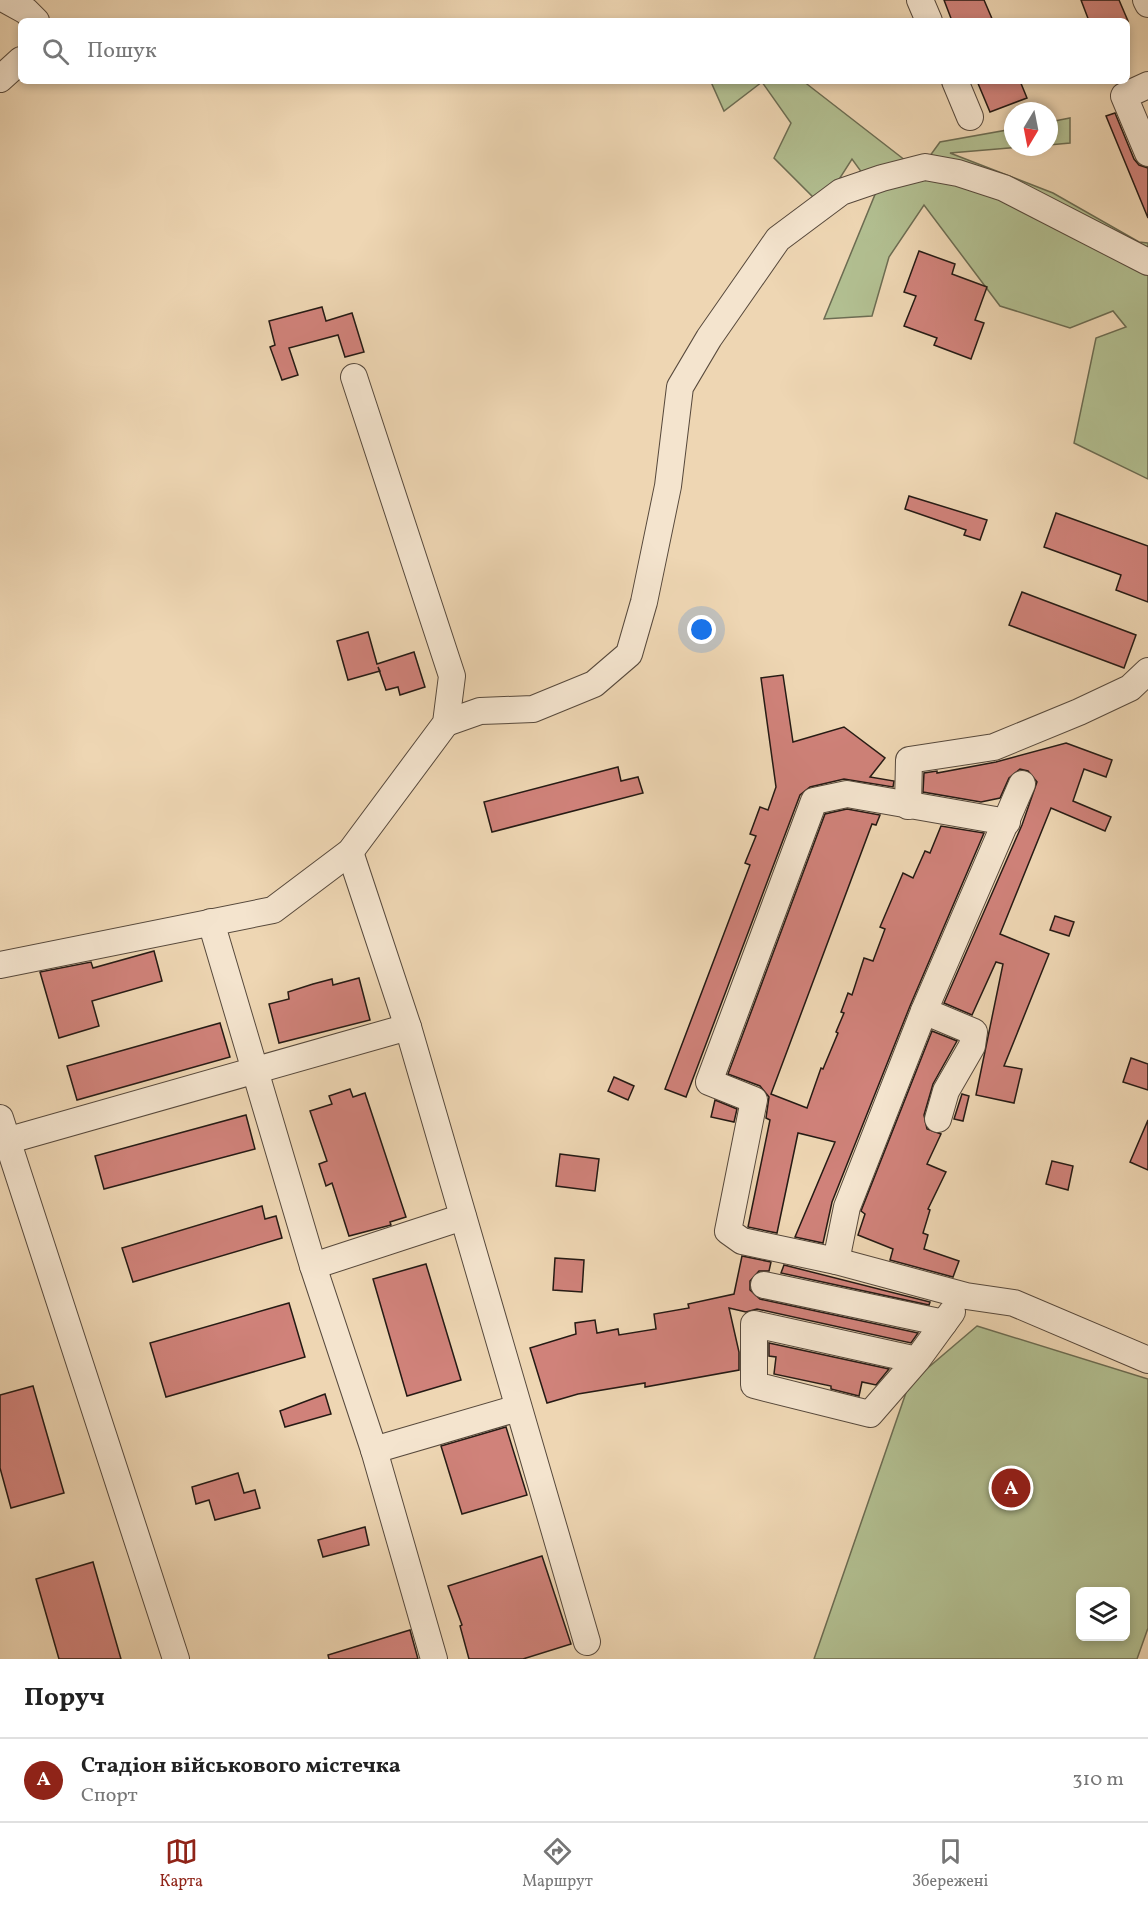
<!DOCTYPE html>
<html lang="uk">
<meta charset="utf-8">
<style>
:root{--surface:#fff;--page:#f2f2f2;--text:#222;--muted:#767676;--line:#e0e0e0;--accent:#8f2418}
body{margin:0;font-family:Vollkorn,serif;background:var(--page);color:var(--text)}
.controls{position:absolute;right:18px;bottom:18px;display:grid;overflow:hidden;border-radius:9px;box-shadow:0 3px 9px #0003}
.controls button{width:54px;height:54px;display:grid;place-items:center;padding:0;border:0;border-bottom:2px solid var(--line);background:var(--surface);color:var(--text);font:30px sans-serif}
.compass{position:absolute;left:1004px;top:102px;width:54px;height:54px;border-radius:50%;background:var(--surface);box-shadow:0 3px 9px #0003;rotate:190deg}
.you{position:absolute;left:702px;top:630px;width:21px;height:21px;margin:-15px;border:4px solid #fff;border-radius:50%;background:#1a73e8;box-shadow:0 0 0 9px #1a73e833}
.badge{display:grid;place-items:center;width:39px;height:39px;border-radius:50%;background:var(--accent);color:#fff;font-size:20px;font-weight:700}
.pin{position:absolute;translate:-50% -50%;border:3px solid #fff;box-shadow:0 2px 6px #0006}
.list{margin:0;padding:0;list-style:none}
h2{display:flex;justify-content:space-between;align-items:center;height:78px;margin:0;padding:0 24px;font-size:26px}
h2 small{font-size:20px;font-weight:400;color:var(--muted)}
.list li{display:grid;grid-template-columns:39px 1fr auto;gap:18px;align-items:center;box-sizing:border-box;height:84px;padding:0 24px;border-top:2px solid var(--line)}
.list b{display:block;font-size:22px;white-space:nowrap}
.list p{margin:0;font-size:20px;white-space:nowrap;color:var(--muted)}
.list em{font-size:20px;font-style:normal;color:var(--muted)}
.icon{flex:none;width:33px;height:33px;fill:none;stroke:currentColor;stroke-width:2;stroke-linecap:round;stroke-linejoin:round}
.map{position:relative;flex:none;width:1148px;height:1659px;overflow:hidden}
.search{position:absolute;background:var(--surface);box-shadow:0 3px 9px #0003;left:18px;right:18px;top:18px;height:66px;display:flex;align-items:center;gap:15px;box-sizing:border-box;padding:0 21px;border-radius:9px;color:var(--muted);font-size:22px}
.sheet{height:162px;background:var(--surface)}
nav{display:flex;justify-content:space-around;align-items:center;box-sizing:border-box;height:84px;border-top:2px solid var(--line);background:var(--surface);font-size:16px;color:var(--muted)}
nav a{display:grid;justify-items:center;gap:3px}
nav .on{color:var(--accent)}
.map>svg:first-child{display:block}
.green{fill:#b2bf91;stroke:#6c6c52;stroke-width:1.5;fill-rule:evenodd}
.building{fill:#d0827a;stroke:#251a14;stroke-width:1.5}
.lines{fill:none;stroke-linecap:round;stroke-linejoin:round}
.minor-casing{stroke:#57493c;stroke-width:28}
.minor{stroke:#f4e4ce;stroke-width:26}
</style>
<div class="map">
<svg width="1148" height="1659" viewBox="0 0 1148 1659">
<rect width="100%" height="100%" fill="#eed6b3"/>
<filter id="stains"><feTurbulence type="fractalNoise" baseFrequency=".00333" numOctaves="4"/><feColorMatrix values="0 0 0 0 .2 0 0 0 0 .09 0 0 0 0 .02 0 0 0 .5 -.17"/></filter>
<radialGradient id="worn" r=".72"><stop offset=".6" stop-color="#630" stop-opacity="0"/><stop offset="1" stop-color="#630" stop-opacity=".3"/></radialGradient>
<!-- green -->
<g class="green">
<polygon points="803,81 919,171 940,142 1013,129 1013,147 1022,147 950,153 1053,193 1139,242 1148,243 1148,479 1074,443 1096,338 1126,327 1113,311 1070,328 1000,306 924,205 889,257 872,316 824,319 876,192 852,159 822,206 774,158 791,123 762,82 724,111 711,82"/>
<polygon points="1070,118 1070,143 1049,145 1049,122"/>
<path d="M977,1326L1148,1379V1628L1137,1659H814L909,1384ZM1080,1592H1126V1636H1080Z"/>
</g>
<!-- building -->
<g class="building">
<polygon points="944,0 984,0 993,21 952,21"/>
<polygon points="1081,0 1119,0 1128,21 1089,21"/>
<polygon points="977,81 1020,81 1027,98 990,112"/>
<polygon points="1115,113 1134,159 1139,165 1148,168 1148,218 1106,116"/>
<polygon points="919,251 955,264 952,274 987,287 975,320 984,323 971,359 934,345 937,338 904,326 916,296 904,292"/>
<polygon points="322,307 326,321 352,313 364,352 345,357 338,335 289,348 298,375 282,380 270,347 275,345 269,321"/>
<polygon points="909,496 987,520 980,540 964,535 966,530 905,509"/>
<polygon points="1056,513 1148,546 1148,602 1116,590 1121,575 1044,547"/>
<polygon points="1022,592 1136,635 1124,668 1009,625"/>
<polygon points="368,632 377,664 414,652 425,687 400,695 398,687 386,690 378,667 380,671 348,680 337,641"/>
<polygon points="783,675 793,742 844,727 885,758 870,777 894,781 893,787 844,779 810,787 800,795 686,1097 665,1089 750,865 745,863 756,836 750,834 760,807 768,810 776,787 761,678"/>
<polygon points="1066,743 1112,760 1106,777 1084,769 1073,801 1111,817 1105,831 1051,808 1000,934 1049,954 1004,1066 1022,1069 1014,1103 976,1095 1003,964 996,962 972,1015 944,1003 1022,825 1037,782 1028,771 1020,769 1009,778 1000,798 981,802 923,792 924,773 937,771 937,773 996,762"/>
<polygon points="618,767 621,781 638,777 643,793 492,832 484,802"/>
<polygon points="847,809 880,815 876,825 872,824 771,1094 807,1108 821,1068 823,1069 838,1033 836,1032 844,1013 841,1012 848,993 852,995 864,958 873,961 885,929 880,927 903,873 913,878 925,851 930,853 941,826 984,833 910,1006 832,1202 823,1243 795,1237 835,1142 798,1133 777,1233 748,1227 770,1120 766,1118 769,1097 760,1086 728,1074 825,814"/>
<polygon points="1055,916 1074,922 1069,936 1050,930"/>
<polygon points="154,951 162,981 92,1001 99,1026 59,1038 40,972 91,962 93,968"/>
<polygon points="359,978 370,1020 279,1043 269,1004 289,999 288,992 313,984 332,979 333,985"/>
<polygon points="220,1023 230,1057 77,1100 67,1066"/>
<polygon points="932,1031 957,1041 933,1084 924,1115 927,1129 941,1134 927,1164 946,1172 928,1209 930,1210 923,1233 928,1235 924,1249 959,1261 953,1277 890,1260 893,1249 858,1235 865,1214 861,1211"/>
<polygon points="1131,1058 1148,1064 1148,1090 1123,1082"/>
<polygon points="614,1077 634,1086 628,1100 608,1091"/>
<polygon points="350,1089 353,1097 365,1093 406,1217 390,1222 391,1225 349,1236 332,1183 326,1186 319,1164 327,1161 310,1111 332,1104 329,1096"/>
<polygon points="962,1094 969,1096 963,1121 954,1119"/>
<polygon points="715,1100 737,1109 734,1122 711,1117"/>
<polygon points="246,1115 255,1149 104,1189 95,1156"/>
<polygon points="1148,1120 1148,1170 1130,1162"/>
<polygon points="560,1154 599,1159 595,1191 556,1186"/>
<polygon points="1052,1161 1073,1166 1068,1190 1046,1184"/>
<polygon points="262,1206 265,1219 276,1216 282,1238 133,1282 122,1248"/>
<polygon points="742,1256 771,1262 769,1271 759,1271 750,1281 750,1290 760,1299 918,1333 911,1343 757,1309 746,1312 729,1308 739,1352 739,1370 645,1387 645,1383 578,1394 547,1403 530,1348 576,1334 575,1323 595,1320 597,1333 618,1329 619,1335 656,1329 654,1314 689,1308 688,1304 734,1294"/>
<polygon points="555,1258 584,1260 582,1292 553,1290"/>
<polygon points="426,1264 461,1380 407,1396 373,1279"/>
<polygon points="784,1265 930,1302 929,1305 781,1273"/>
<polygon points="289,1303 305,1357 166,1397 150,1343"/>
<polygon points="769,1343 889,1369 876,1385 862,1382 859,1396 831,1389 831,1386 774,1374 776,1357 769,1356"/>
<polygon points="33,1386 64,1493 11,1508 0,1468 0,1395"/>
<polygon points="325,1394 331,1414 285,1427 280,1411"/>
<polygon points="506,1427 527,1495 462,1514 441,1446"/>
<polygon points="238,1473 244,1493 255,1490 260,1508 215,1520 209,1500 196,1504 192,1487"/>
<polygon points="365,1527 369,1545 323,1557 318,1540"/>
<polygon points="542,1556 571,1644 523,1659 469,1659 460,1626 462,1625 448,1586"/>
<polygon points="93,1562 121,1659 59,1659 36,1579"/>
<polygon points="410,1630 418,1659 329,1659 328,1655"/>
</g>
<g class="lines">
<defs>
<g id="minor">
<polyline points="6,0 26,11 36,21"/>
<polyline points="920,0 929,21"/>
<polyline points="1146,0 1148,4"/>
<polyline points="0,79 21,60"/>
<polyline points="955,81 970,117"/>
<polyline points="1148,85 1124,96 1148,153"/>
<polyline points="446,723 480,711 533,709 594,684 629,654 644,602 668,486 680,387 709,338 778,239 841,192 882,178 925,167 958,173 1004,188 1148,262"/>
<polyline points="908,806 909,760 994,747 1079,712 1130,688 1148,671"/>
<polyline points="350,852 408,1027 587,1642"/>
<polyline points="211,922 313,1266 374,1450 434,1659"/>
<polyline points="0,965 273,910 350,852 446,723 452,676 354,377"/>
<polyline points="924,1011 1022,784"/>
<polyline points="0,1118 176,1659"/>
<polyline points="938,1119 946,1091 972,1046 974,1032 924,1011 847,1207 836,1261 742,1241 728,1231 754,1100 709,1082 814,801 847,794 1007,822"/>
<polyline points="6,1141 408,1027"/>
<polyline points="836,1261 966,1296 1014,1303 1148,1360"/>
<polyline points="313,1266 463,1217"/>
<polyline points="764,1285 944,1323 952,1312"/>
<polyline points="917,1360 870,1414 754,1385 754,1324 917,1360 944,1323"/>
<polyline points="374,1450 518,1408"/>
</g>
</defs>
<!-- minor casing -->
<use href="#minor" class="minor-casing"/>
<!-- minor -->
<use href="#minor" class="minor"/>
</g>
<rect width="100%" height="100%" filter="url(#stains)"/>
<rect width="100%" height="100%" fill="url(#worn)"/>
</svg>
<div class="controls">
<button><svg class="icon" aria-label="layers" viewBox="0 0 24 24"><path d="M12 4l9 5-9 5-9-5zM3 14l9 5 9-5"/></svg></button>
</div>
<svg class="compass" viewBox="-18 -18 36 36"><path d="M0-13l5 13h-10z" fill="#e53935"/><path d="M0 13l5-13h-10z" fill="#767676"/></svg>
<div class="you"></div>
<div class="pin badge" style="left:1011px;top:1488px">A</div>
<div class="search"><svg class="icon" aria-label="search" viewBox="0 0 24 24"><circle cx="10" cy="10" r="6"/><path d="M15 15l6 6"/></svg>Пошук</div>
</div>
<section class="sheet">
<h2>Поруч<small></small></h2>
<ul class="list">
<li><span class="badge">A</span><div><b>Стадіон військового містечка</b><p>Спорт</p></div><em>310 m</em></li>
</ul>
</section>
<nav>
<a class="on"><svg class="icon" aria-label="map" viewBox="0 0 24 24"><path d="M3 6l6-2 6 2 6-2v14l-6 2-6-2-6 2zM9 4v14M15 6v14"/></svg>Карта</a>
<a><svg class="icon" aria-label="directions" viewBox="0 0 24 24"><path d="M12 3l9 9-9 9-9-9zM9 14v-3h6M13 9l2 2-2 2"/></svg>Маршрут</a>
<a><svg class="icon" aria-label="saved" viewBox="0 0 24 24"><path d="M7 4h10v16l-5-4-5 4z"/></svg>Збережені</a>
</nav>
